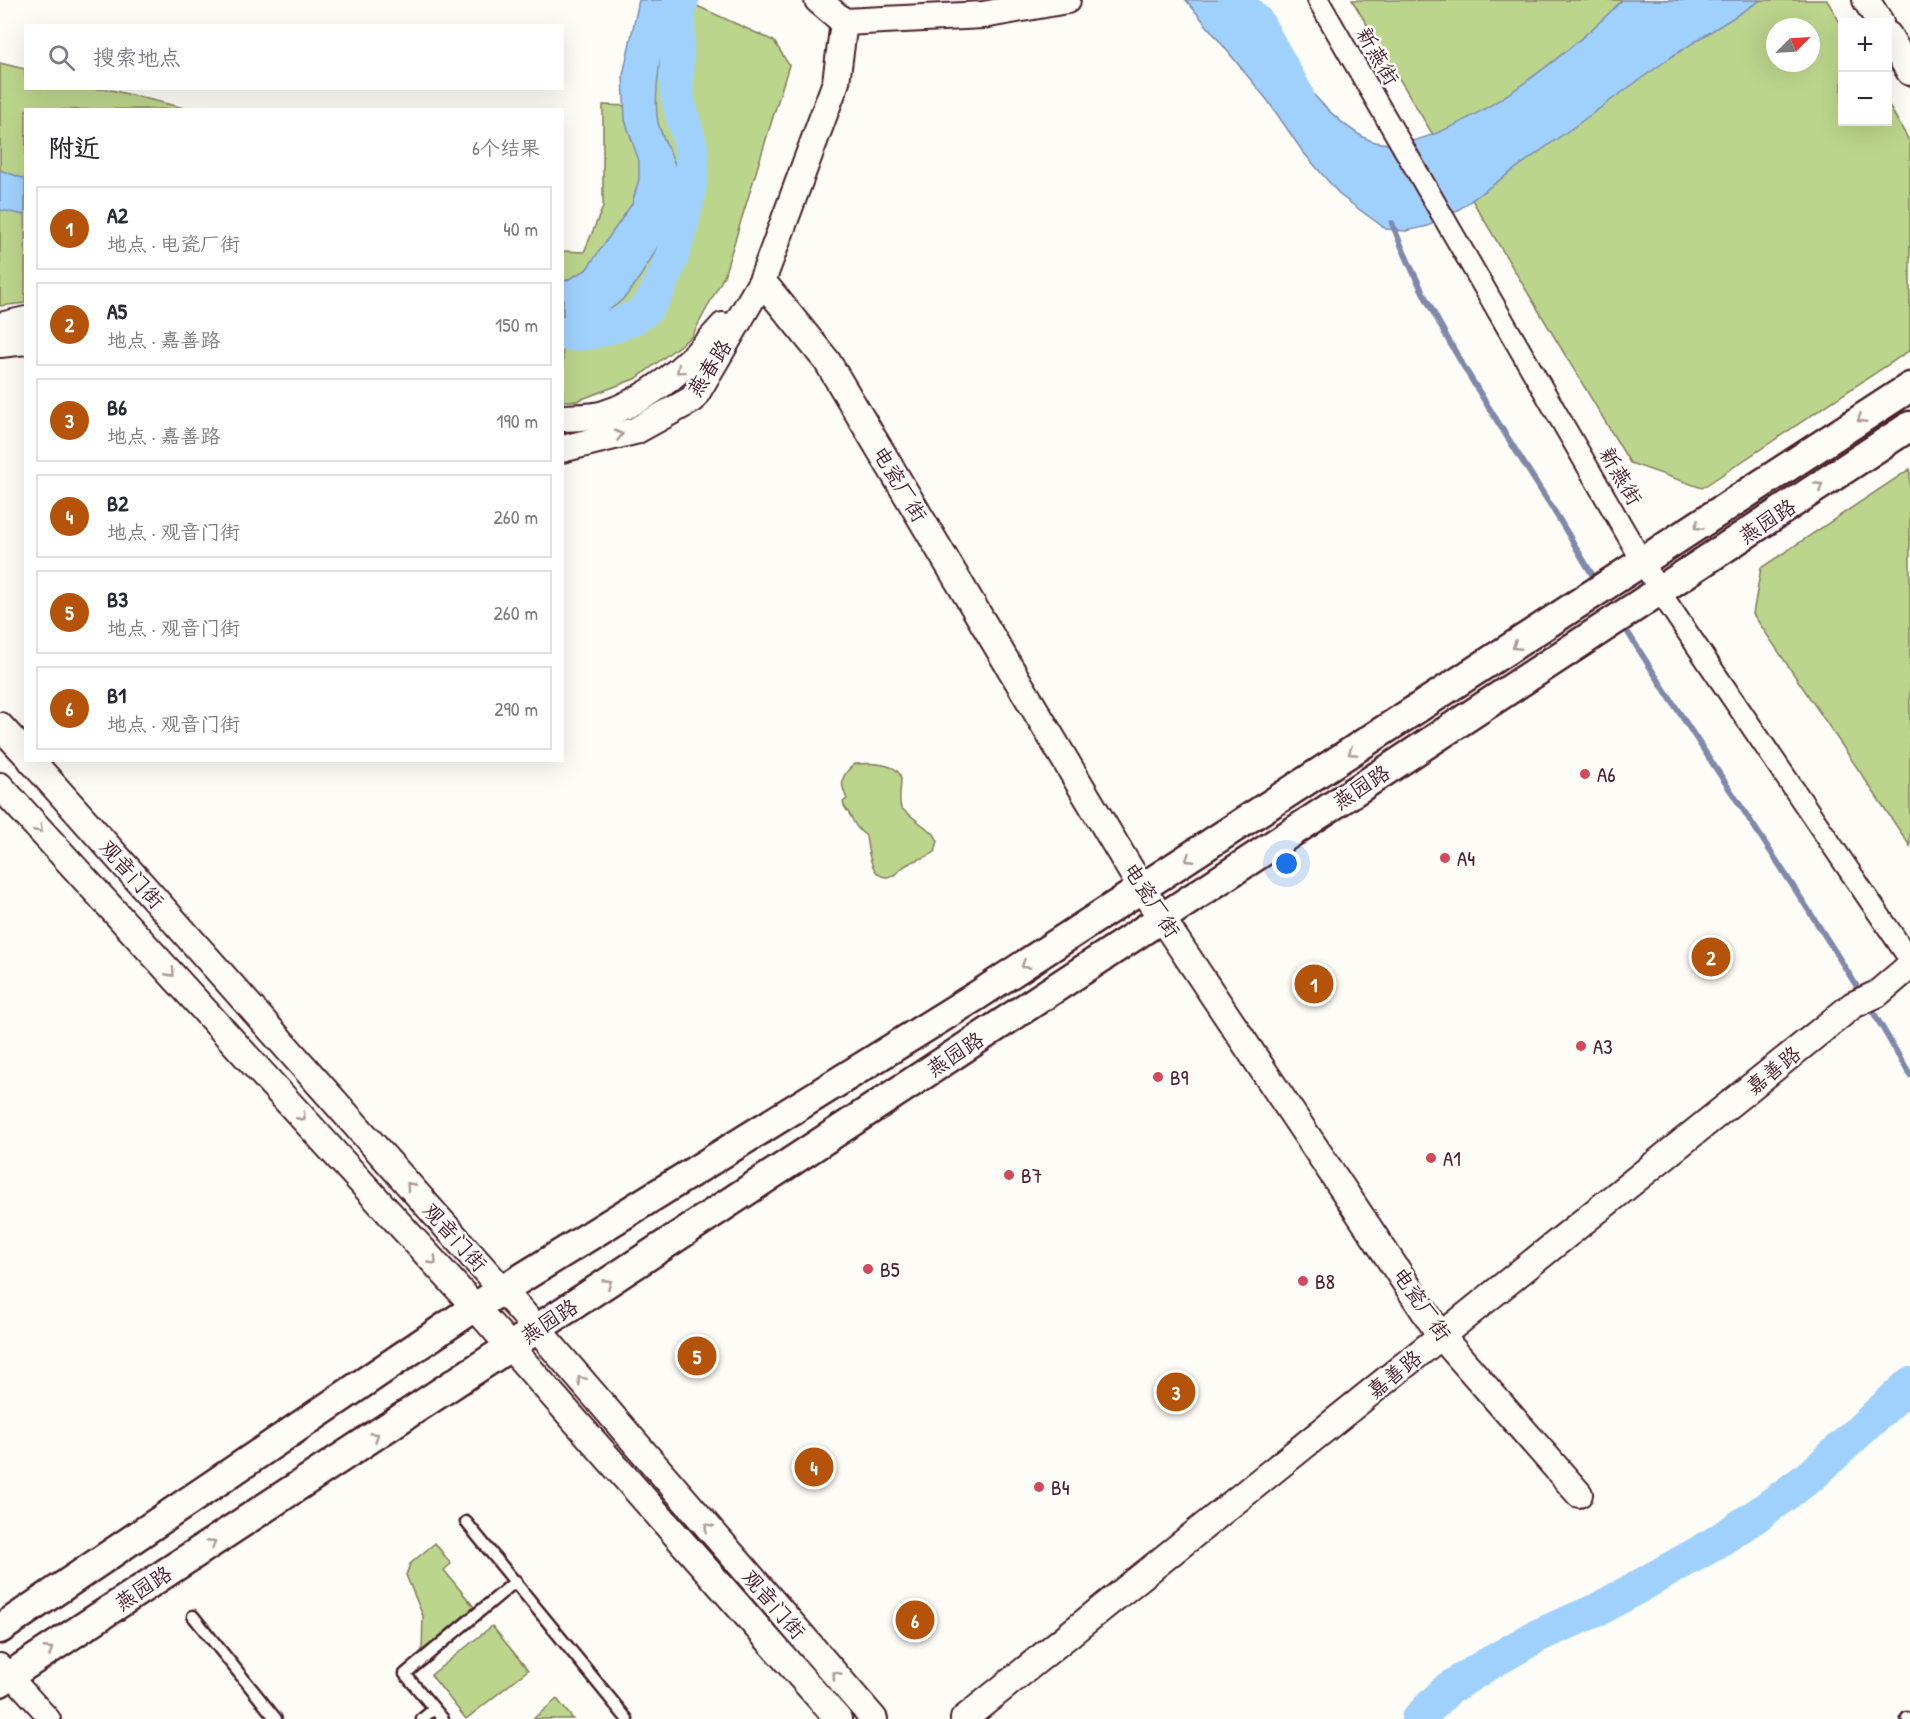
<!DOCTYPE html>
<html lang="zh">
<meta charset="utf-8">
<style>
:root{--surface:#fff;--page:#f7f7f7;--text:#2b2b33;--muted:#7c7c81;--line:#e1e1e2;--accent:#b45309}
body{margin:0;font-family:"Patrick Hand","LXGW WenKai TC",sans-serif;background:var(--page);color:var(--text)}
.controls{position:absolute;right:18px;top:18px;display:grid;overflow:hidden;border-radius:0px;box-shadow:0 6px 24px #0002}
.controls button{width:54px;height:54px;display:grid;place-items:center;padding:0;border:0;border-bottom:2px solid var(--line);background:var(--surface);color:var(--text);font:30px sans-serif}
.compass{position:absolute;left:1766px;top:18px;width:54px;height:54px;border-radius:50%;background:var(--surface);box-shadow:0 6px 24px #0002;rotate:66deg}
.you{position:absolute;left:1287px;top:864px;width:21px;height:21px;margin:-15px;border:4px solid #fff;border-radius:50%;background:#1a73e8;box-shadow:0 0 0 9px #1a73e833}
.badge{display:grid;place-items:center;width:39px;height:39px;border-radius:50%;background:var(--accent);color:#fff;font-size:20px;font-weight:700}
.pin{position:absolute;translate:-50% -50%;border:3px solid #fff;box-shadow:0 2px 6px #0006}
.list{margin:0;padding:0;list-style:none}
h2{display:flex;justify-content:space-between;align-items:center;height:78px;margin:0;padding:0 24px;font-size:26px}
h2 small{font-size:20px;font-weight:400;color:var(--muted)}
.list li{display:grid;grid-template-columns:39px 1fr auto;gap:18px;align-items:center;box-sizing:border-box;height:84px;margin:0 12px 12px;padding:0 12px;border:2px solid var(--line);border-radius:0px}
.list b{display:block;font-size:22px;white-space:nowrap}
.list p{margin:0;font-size:20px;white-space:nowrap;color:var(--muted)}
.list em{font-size:20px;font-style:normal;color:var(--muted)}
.icon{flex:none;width:33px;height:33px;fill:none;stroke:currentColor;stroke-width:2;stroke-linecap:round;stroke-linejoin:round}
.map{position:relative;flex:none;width:1910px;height:1719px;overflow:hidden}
.search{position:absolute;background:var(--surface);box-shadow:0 6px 24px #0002;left:24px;top:24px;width:540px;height:66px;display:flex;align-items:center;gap:15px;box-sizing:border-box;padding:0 21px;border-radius:0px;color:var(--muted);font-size:22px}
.panel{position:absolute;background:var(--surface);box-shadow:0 6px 24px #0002;left:24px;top:108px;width:540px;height:654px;border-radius:0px}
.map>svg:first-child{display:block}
.green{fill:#bcd58c;stroke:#837a5c;stroke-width:1.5;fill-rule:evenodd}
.water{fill:#a0d1fd;stroke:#7e8aa9;stroke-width:1.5}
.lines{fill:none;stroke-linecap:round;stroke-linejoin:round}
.stream{stroke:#7e8aa9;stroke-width:6}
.river{stroke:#a0d1fd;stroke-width:34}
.service-casing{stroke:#4a1f2b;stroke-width:15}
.minor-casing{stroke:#4a1f2b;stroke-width:24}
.tertiary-casing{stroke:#4a1f2b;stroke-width:30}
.secondary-casing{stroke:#4a1f2b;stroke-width:33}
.service{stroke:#fdfcf7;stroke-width:10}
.minor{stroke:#fdfcf7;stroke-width:20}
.tertiary{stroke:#fdfcf7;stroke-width:26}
.secondary{stroke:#fdfcf7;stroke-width:28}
.oneway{stroke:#ac999b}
.poi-dot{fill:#d1495b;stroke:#fdfcf7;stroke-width:2}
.labels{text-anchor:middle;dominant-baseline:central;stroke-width:5;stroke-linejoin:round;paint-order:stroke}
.street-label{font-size:21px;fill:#4a1f2b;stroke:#fdfcf7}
.poi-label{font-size:21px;fill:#4a1f2b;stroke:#fdfcf7;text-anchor:start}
</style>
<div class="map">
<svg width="1910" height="1719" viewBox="0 0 1910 1719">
<rect width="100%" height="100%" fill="#fdfcf7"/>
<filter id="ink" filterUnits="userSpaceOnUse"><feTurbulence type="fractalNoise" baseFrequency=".0167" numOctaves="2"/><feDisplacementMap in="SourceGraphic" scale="12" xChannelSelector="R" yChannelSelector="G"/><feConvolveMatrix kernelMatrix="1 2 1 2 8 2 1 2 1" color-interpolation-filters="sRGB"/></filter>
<g filter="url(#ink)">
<!-- green -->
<g class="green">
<polygon points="658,0 684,0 774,41 789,65 724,276 692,336 637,378 577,401 563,401 562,251 584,252 603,207 603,105 631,106"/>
<path d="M1352,0H1827L1842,26V122H1888V104L1910,142V350L1702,488L1630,463ZM1775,27H1811V63H1775Z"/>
<polygon points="0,63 25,69 26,88 107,89 188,109 26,110 25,303 0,306"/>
<polygon points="1910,469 1910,846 1753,614 1761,568"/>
<path d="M855,764C868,763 900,762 901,779C901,790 898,798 901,808L934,834L938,841L935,852C926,859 914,859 905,866C901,868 898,873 894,875C871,886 868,849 866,836C857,829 855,825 850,815C848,811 844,809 843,802L847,799C840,784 840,775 855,764Z"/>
<polygon points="435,1543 451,1564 444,1570 474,1607 422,1651 423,1616 406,1575 410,1564"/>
<polygon points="492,1626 528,1670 466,1719 431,1675"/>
<polygon points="557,1699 573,1719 533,1719"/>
</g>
<!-- water -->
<g class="water">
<path d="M639,0H675C664,25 651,100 659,126C665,146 677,161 679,182C682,210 642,280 622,300C606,315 582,324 563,334V282L586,270L632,204L639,179V161L625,120L623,75Z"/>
<path d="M1186,0H1221C1246,25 1271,49 1295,74C1316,97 1337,123 1365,138C1427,172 1580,45 1622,0H1761L1674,55L1455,212L1428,226L1406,231L1386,229L1341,196L1303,152L1268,101Z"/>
<polygon points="0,170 25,179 25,215 0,210"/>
</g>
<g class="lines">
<!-- stream -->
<g class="stream">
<path d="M1392,223C1430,321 1490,409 1546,498C1564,526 1580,555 1598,584"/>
<path d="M1622,623C1700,748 1785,869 1862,995"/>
<polyline points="1868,1003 1910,1075"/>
</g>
<!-- river -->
<g class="river">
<polyline points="1235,0 1257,22 1297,95"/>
<path d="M562,333C584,338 638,323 650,304C671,272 694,193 692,155C690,134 679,113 677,92C675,64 679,34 679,5L682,0"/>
<polyline points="1418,1719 1448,1689 1483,1667 1537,1636 1599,1609 1709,1547 1756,1516 1812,1475 1910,1384"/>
</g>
<defs>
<g id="service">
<polyline points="466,1522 627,1719"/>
<polyline points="193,1616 276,1719"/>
<polyline points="1907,1718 1908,1719"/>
<polyline points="422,1719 434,1709"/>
<polyline points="443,1719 405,1674 516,1581"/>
</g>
<g id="minor">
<polyline points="1318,0 1660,592 1910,960"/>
<polyline points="0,1664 50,1719"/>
</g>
<g id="tertiary">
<polyline points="818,0 844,22 983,15 1067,0"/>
<polyline points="1866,0 1880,22"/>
<polyline points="1888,35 1910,72"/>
<polyline points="762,281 827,361 1142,889 1441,1336 1579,1494"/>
<polyline points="0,326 26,320"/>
<polyline points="0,344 26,341"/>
<path d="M562,418C575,417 592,418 604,414C652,399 691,363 723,326"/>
<polyline points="562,449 635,431 693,399 762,281 836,82 844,22"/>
<polyline points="0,726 26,754"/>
<polyline points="31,760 537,1329 874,1719"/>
<polyline points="0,786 475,1307 838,1719"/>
<polyline points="964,1719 1853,1005 1877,994 1910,966"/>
</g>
<g id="secondary">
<polyline points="0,1629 475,1307 978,995 1910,387"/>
<polyline points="0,1682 1910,426"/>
</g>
</defs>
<!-- service casing -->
<use href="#service" class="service-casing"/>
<!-- minor casing -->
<use href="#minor" class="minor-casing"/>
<!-- tertiary casing -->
<use href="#tertiary" class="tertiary-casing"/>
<!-- secondary casing -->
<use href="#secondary" class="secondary-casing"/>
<!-- service -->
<use href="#service" class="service"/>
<!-- minor -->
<use href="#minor" class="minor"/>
<!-- tertiary -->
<use href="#tertiary" class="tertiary"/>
<!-- secondary -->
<use href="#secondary" class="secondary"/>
</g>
<!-- one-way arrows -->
<defs><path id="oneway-chevron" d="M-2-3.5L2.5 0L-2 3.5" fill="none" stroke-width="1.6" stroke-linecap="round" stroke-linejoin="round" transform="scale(1.5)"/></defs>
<g class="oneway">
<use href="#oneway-chevron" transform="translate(680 370) rotate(140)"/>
<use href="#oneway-chevron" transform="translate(1861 419) rotate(147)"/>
<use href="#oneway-chevron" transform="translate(619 435) rotate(-14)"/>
<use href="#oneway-chevron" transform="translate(1819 486) rotate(-33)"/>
<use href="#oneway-chevron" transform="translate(1698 526) rotate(147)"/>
<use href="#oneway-chevron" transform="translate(1516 646) rotate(147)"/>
<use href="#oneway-chevron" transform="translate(1352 752) rotate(147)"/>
<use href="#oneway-chevron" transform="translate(39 829) rotate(48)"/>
<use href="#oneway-chevron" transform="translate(1189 859) rotate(147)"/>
<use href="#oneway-chevron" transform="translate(1025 965) rotate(147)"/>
<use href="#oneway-chevron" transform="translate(171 973) rotate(48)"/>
<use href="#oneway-chevron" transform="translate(302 1117) rotate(48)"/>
<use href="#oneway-chevron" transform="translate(410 1186) rotate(-132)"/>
<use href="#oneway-chevron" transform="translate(433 1261) rotate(48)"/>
<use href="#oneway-chevron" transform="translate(608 1283) rotate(-33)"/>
<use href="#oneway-chevron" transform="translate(581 1380) rotate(-131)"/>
<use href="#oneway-chevron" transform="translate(375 1436) rotate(-33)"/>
<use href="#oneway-chevron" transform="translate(708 1527) rotate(-131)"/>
<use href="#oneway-chevron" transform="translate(212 1543) rotate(-33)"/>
<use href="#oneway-chevron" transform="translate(49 1650) rotate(-33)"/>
<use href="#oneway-chevron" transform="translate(836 1675) rotate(-131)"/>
</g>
</g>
<!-- markers -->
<g class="poi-dot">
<circle cx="1585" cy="774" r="6"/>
<circle cx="1445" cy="858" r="6"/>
<circle cx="1581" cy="1046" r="6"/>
<circle cx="1158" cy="1077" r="6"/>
<circle cx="1431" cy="1158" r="6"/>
<circle cx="1009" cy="1175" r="6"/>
<circle cx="868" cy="1269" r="6"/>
<circle cx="1303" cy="1281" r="6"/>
<circle cx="1039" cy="1487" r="6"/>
</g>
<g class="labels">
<!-- street labels -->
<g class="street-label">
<text transform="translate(1378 56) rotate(60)">新燕街</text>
<text transform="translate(709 368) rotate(-57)">燕春路</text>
<text transform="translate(1621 476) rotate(60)">新燕街</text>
<text transform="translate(900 484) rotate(59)">电瓷厂街</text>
<text transform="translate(1767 521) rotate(-33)">燕园路</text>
<text transform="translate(1361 787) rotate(-33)">燕园路</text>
<text transform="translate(132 874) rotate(48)">观音门街</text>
<text transform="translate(1152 900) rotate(57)">电瓷厂街</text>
<text transform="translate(955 1054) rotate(-33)">燕园路</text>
<text transform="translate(1773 1070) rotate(-39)">嘉善路</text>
<text transform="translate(455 1237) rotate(48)">观音门街</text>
<text transform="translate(1422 1304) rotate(55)">电瓷厂街</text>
<text transform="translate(549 1321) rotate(-33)">燕园路</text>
<text transform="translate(1394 1374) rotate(-39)">嘉善路</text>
<text transform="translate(143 1588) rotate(-33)">燕园路</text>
<text transform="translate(774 1604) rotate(49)">观音门街</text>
</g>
<!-- poi labels -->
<g class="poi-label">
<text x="1597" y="774">A6</text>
<text x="1457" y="858">A4</text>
<text x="1593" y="1046">A3</text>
<text x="1170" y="1077">B9</text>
<text x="1443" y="1158">A1</text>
<text x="1021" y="1175">B7</text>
<text x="880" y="1269">B5</text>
<text x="1315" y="1281">B8</text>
<text x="1051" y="1487">B4</text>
</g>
</g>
</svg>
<div class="controls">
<button>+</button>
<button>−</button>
</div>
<svg class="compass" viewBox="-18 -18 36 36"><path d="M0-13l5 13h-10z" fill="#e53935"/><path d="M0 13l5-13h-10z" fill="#7c7c81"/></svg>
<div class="you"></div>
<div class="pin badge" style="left:1314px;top:984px">1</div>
<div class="pin badge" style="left:1711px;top:957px">2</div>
<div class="pin badge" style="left:1176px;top:1392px">3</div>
<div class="pin badge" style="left:814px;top:1467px">4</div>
<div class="pin badge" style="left:697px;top:1356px">5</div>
<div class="pin badge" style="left:915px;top:1620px">6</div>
<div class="search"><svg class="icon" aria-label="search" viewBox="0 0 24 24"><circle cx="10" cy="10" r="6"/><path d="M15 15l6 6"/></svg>搜索地点</div>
<section class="panel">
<h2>附近<small>6个结果</small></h2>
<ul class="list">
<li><span class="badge">1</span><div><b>A2</b><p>地点 · 电瓷厂街</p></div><em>40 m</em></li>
<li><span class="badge">2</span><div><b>A5</b><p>地点 · 嘉善路</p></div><em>150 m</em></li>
<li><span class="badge">3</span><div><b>B6</b><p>地点 · 嘉善路</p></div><em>190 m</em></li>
<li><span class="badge">4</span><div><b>B2</b><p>地点 · 观音门街</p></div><em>260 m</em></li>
<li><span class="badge">5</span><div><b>B3</b><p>地点 · 观音门街</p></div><em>260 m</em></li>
<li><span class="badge">6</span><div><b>B1</b><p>地点 · 观音门街</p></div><em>290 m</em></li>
</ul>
</section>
</div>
